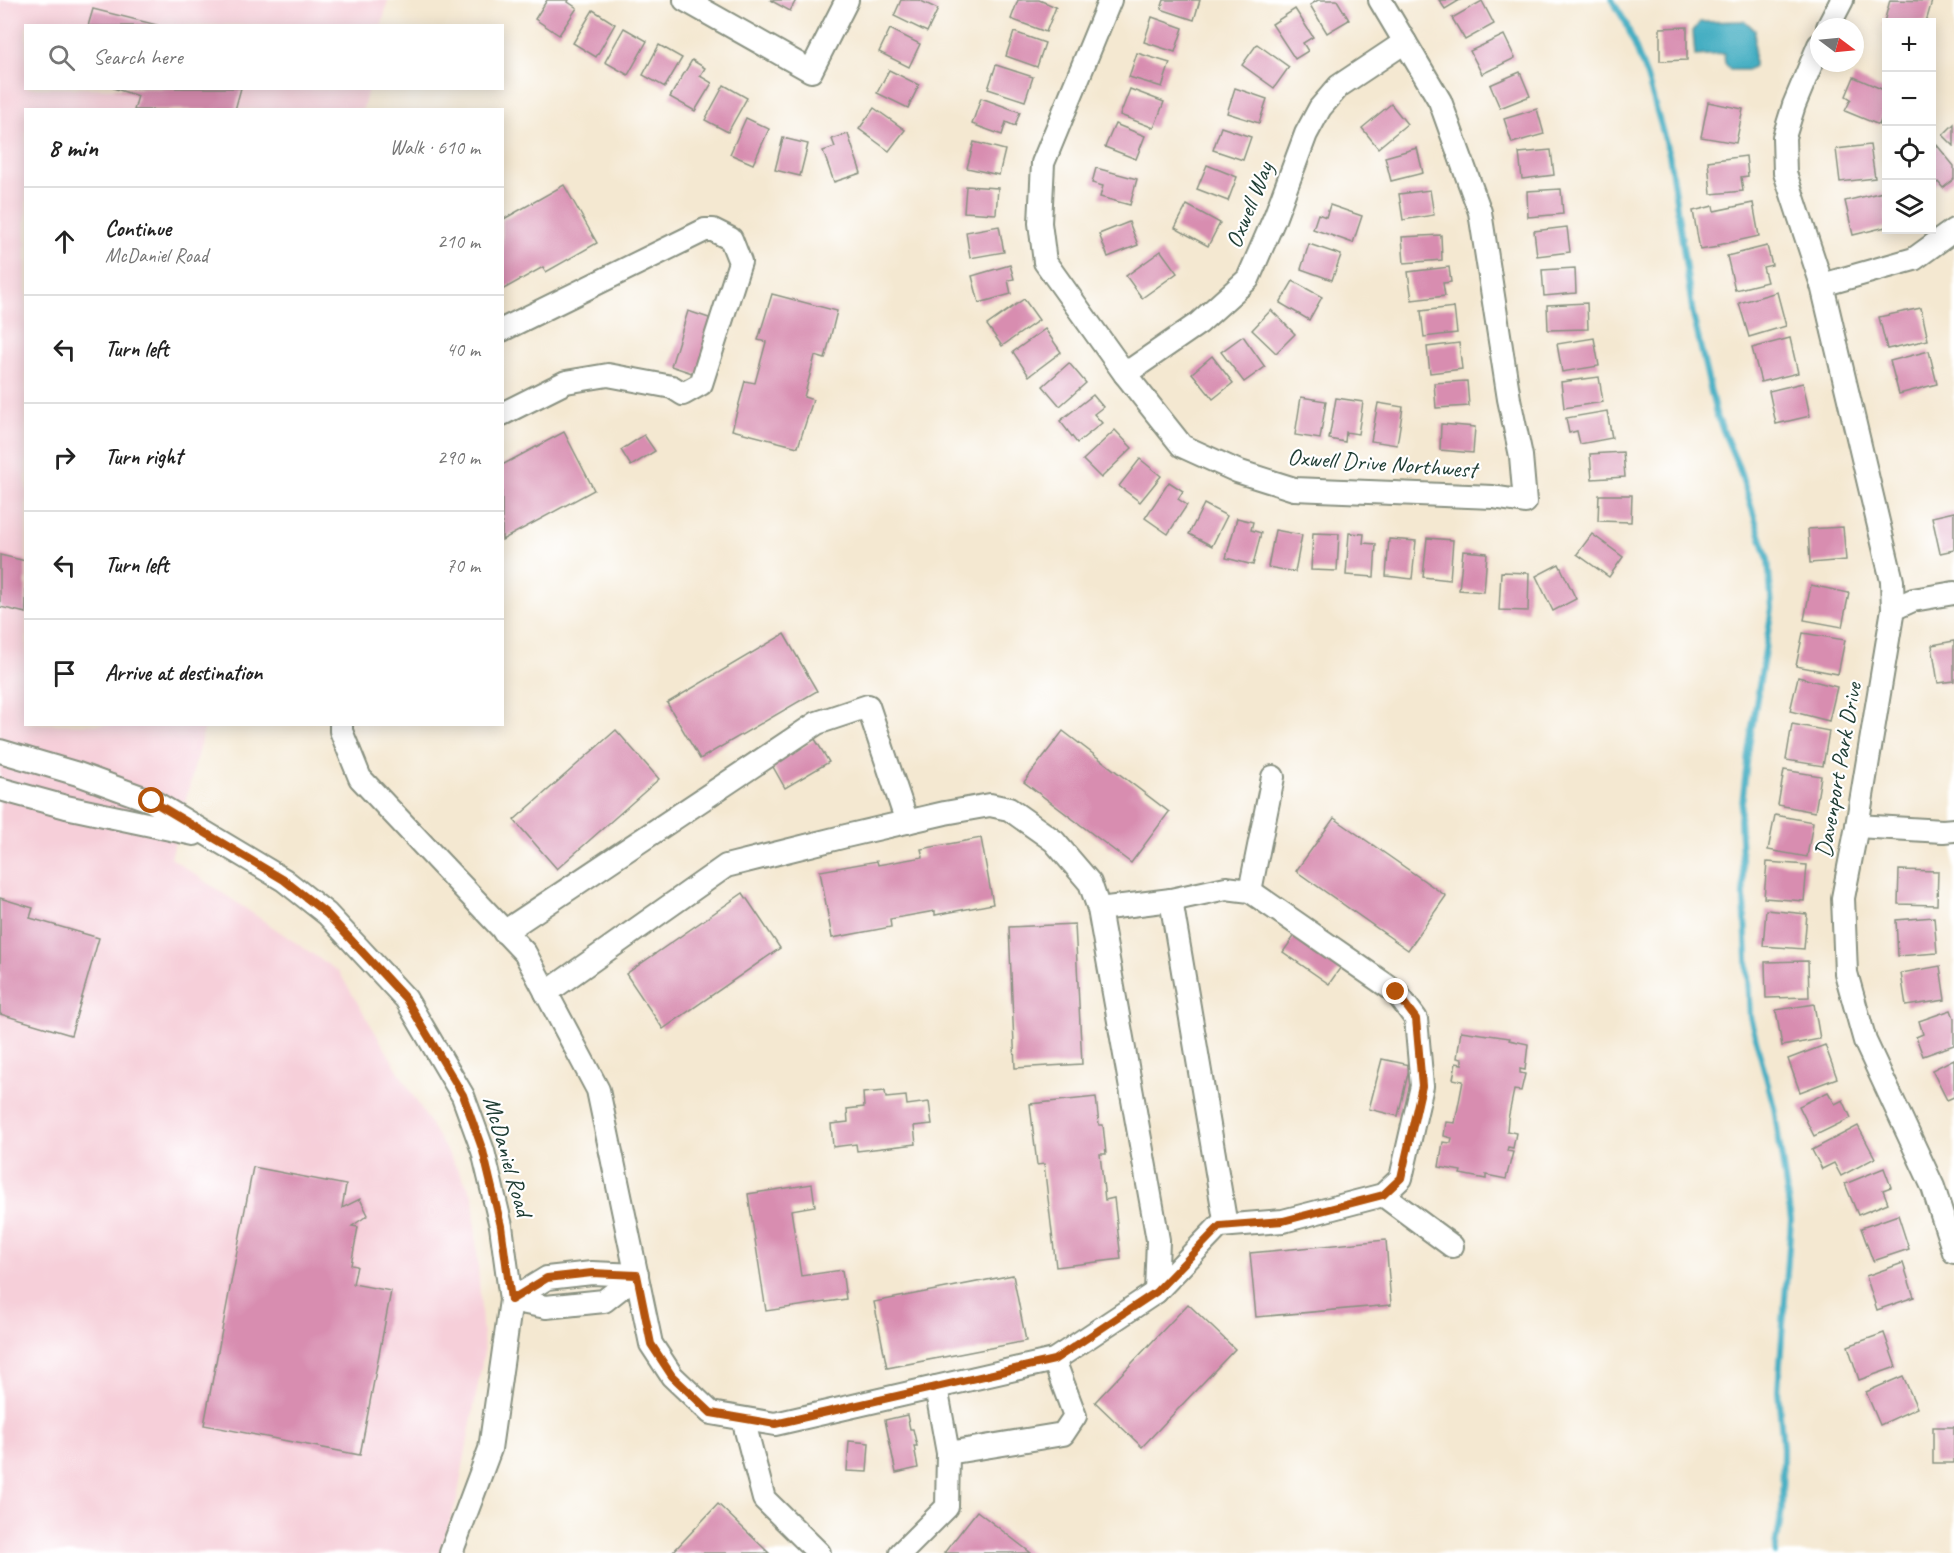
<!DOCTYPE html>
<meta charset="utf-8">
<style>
:root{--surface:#fff;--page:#f6f6f6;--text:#222;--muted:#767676;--line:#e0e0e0}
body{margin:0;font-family:Caveat,sans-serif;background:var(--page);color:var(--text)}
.controls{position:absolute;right:18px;top:18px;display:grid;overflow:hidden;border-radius:0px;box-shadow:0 3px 15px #0003}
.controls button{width:54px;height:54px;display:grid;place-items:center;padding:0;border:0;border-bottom:2px solid var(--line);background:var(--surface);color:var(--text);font:30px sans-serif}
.compass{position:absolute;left:1810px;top:18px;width:54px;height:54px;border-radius:50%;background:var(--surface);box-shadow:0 3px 15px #0003;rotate:106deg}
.stop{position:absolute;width:18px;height:18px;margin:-14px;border:4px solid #b45309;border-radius:50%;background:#fff}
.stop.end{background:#b45309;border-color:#fff;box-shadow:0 2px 6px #0008}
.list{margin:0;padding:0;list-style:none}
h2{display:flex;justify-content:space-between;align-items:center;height:78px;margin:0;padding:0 24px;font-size:26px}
h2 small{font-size:20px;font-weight:400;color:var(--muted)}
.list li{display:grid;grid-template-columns:39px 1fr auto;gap:18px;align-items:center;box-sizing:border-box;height:108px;padding:0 24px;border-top:2px solid var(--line)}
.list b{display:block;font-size:22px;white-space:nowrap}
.list p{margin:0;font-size:20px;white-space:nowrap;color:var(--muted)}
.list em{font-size:20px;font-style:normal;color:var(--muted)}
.icon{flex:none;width:33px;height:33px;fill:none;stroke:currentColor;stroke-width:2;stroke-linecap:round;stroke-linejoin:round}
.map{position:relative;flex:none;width:1954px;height:1553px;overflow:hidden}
.search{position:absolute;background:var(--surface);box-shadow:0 3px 15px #0003;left:24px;top:24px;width:480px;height:66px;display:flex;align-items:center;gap:15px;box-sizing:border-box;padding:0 21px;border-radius:0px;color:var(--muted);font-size:22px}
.panel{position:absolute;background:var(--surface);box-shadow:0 3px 15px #0003;left:24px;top:108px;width:480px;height:618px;border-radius:0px}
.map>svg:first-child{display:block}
.built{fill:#f6cfd9}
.water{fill:#44aec2;stroke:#32767b;stroke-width:1.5}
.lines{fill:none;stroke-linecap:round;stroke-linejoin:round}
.stream{stroke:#44aec2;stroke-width:6}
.building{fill:#d88db0}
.minor-casing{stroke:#8a9282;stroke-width:26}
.minor{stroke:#fff;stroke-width:22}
.route{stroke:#b45309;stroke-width:8}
.labels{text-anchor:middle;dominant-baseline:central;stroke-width:4.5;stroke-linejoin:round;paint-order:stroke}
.street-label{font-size:24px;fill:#1f3d34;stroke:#fff}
</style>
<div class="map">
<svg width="1954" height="1553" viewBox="0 0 1954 1553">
<rect width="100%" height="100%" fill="#fff"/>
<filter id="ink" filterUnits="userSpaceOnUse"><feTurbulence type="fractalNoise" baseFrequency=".0167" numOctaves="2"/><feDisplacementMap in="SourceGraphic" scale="12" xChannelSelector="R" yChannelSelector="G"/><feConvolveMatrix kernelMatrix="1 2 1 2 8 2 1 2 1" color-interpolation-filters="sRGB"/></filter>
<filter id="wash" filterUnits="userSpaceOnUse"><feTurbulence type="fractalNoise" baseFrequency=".008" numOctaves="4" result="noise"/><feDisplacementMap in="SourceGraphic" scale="24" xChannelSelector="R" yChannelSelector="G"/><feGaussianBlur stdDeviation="1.35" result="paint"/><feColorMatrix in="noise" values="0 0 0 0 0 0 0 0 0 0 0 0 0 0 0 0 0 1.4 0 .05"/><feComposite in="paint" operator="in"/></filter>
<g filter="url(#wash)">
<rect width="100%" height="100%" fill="#f4e8d1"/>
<!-- built -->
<polygon class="built" points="0,0 388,0 382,25 26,26 26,88 368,89 363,109 26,110 26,724 205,725 171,858 339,972 473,1195 484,1352 457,1499 440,1553 0,1553"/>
<!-- water -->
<polygon class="water" points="1745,21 1755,30 1754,66 1748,70 1730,70 1725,64 1724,54 1695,56 1693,31 1700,22"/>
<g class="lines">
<!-- stream -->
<polyline class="stream" points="1612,0 1626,23 1647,77 1669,154 1693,315 1716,414 1739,468 1768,560 1772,608 1749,746 1740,819 1750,1017 1774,1107 1791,1220 1778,1390 1783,1448 1782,1509 1775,1553"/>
</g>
<g id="blocks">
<!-- building -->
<g class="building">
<polygon points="547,0 569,0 568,2 577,8 559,35 535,19"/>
<polygon points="770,0 796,0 790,11"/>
<polygon points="901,0 919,0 938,9 927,32 894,16"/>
<polygon points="1018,0 1039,0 1056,7 1046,32 1011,19"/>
<polygon points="1164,0 1200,0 1194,20 1161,9"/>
<polygon points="1318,0 1337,0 1349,20 1327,33 1310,5"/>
<polygon points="1439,0 1460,0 1445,9"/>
<polygon points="1890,0 1932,1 1926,22 1886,22 1886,27 1883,26"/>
<polygon points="1482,1 1494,24 1465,40 1452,18"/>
<polygon points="93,9 157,25 157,26 88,26"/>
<polygon points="1295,9 1313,37 1303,43 1308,51 1295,59 1272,24"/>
<polygon points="593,10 615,24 596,57 573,43"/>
<polygon points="1152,17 1183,28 1175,52 1144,42"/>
<polygon points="1687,27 1687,60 1660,61 1660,28"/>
<polygon points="624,28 647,41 628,75 605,62"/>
<polygon points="890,29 920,44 909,67 879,52"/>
<polygon points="1014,32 1045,43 1037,67 1006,56"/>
<polygon points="1504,35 1515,58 1482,74 1470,51"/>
<polygon points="1257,44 1289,67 1274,88 1242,65"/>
<polygon points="659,45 682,58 665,87 643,75"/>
<polygon points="1137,53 1170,63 1162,87 1129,77"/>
<polygon points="692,60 705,68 700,76 712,83 695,111 670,97"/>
<polygon points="996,65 1033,77 1025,101 988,89"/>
<polygon points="889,70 919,85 908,108 877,93"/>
<polygon points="1520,72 1530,96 1500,108 1490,85"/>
<polygon points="1854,77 1886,91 1886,107 1879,125 1845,111 1851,99 1846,96"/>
<polygon points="724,85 747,98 728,132 705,120"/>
<polygon points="113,88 241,88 235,110 134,110 138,96"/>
<polygon points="1235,88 1267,99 1259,123 1227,113"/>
<polygon points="1130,89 1164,102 1154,128 1120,115"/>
<polygon points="981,98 1020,112 1015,126 1006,122 1002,135 972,124"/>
<polygon points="1708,102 1743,109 1736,143 1701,137"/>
<polygon points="1391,104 1407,124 1378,148 1362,128"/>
<polygon points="874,108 905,130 889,151 859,129"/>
<polygon points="1537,109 1544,134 1512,143 1504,119"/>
<polygon points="746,118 769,129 753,164 730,154"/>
<polygon points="1115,124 1145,136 1136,159 1105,147"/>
<polygon points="1954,124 1954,146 1943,135"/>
<polygon points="1221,127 1251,137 1243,160 1213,150"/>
<polygon points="848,134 861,173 834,182 823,151 835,147 832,139"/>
<polygon points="783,138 808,144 800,176 775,170"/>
<polygon points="974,142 1005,150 999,175 967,168"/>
<polygon points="1936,144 1954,166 1954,179 1943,188 1938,182 1932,187 1932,148"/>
<polygon points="1870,145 1875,178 1840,182 1836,149"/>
<polygon points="1417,148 1423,173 1391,181 1385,157"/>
<polygon points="1551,150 1554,175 1522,179 1519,153"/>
<polygon points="1746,156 1748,176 1741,177 1743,191 1711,194 1708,161"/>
<polygon points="1207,165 1237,177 1228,201 1197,189"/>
<polygon points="1096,168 1137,179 1130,205 1100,197 1103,186 1092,183"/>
<polygon points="564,185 597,243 546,272 543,267 502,290 502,220"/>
<polygon points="966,186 998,188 996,214 964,212"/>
<polygon points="1561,189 1563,214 1528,217 1527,191"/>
<polygon points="1430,190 1434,215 1403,220 1399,194"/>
<polygon points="1883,192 1886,204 1886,227 1853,235 1845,201"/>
<polygon points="1753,203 1759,236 1718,245 1718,247 1700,250 1693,211 1713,206 1714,211"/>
<polygon points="1187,205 1220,223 1208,246 1175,228"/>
<polygon points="1330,205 1362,216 1353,243 1313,229 1318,214 1326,217"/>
<polygon points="1129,222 1138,245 1108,257 1099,234"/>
<polygon points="999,226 1004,252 970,258 966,232"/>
<polygon points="1567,227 1570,252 1537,256 1534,231"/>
<polygon points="1441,235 1442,260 1404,263 1402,237"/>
<polygon points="1309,244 1341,255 1332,280 1301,269"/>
<polygon points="1767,246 1772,265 1763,267 1767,282 1735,290 1727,256"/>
<polygon points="1161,251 1177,273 1142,298 1126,276"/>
<polygon points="1010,265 1014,279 1008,280 1011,294 979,303 972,276"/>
<polygon points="1449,267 1451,282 1443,283 1445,296 1412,300 1408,272"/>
<polygon points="1575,268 1576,293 1544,296 1542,270"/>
<polygon points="1293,281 1322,297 1309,320 1280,303"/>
<polygon points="1777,292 1786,326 1749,337 1739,303"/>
<polygon points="772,294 837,311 825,359 815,356 804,397 813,400 798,447 732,430 745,381 755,383 766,342 758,340"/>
<polygon points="1024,299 1039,320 1002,346 987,325"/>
<polygon points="1587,303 1588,329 1548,330 1547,305"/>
<polygon points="1454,307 1457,333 1424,337 1421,311"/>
<polygon points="1921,308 1928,340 1887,349 1879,317"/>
<polygon points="1271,310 1295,334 1276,353 1252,330"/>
<polygon points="688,311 715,320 698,375 671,366"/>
<polygon points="1045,329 1061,352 1029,376 1013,352"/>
<polygon points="1243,336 1265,367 1244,382 1221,352"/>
<polygon points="1594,338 1599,366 1562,372 1557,344"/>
<polygon points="1790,338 1798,373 1761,382 1752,348"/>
<polygon points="1459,343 1462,369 1430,373 1427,347"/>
<polygon points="1929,351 1937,384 1899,394 1890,361"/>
<polygon points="1212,356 1233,383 1213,399 1192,373"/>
<polygon points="1069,363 1086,383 1060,406 1043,386"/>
<polygon points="1599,377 1603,402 1564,408 1561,382"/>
<polygon points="1467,381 1469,406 1436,408 1434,383"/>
<polygon points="1803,383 1810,416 1776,424 1769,391"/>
<polygon points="1093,395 1103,407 1094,414 1102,423 1077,443 1060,421"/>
<polygon points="1301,397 1326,401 1320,439 1295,435"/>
<polygon points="1336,398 1363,402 1358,434 1346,432 1345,442 1329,439"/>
<polygon points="1378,403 1403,407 1397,445 1371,441"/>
<polygon points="1607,411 1612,438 1580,444 1577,431 1569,433 1566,418"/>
<polygon points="1441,424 1475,427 1473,453 1440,450"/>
<polygon points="1115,430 1132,448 1101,478 1083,460"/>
<polygon points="564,432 594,490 502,540 502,465"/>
<polygon points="644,435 655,451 631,466 621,450"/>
<polygon points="1623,452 1625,477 1592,479 1590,454"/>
<polygon points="1140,459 1161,476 1140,502 1119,486"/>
<polygon points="1169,482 1183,491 1178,499 1187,505 1168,534 1145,518"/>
<polygon points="1599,495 1632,495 1631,522 1598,521"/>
<polygon points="1204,504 1227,516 1212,546 1189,534"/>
<polygon points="1954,512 1954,550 1940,553 1932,517"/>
<polygon points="1237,518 1253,522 1251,530 1261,533 1253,565 1226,558"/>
<polygon points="1843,527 1846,560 1810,563 1808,529"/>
<polygon points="1275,530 1302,535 1295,572 1268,567"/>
<polygon points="1313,533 1339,534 1337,571 1311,570"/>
<polygon points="1349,533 1364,534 1363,543 1376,544 1374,577 1346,575"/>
<polygon points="1592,534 1623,557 1609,577 1577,554"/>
<polygon points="1427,538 1453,540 1450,580 1423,577"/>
<polygon points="1389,539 1416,541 1412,579 1386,576"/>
<polygon points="1463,551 1487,553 1484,592 1459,590"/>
<polygon points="0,555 26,561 26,613 0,607"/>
<polygon points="1559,564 1576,599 1553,611 1536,576"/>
<polygon points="1501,572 1529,573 1528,611 1499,610"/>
<polygon points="1811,585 1849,593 1842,627 1804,620"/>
<polygon points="1803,633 1845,640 1838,674 1796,666"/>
<polygon points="784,634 817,691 700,759 667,703"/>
<polygon points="1954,641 1954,681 1938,683 1932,645"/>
<polygon points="1798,677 1837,687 1829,721 1790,711"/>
<polygon points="1792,724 1829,731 1823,766 1786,760"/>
<polygon points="616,730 659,779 557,869 514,820"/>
<polygon points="1063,731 1169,812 1131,863 1024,782"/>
<polygon points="815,739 829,762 785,788 772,765"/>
<polygon points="1784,770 1821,776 1815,812 1778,805"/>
<polygon points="1775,815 1813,822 1807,857 1768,850"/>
<polygon points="1334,818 1446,896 1408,950 1296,871"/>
<polygon points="981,838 993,904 935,915 935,911 890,919 891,927 832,938 820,871 877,861 878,865 923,857 921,849"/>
<polygon points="1767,862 1807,865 1804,901 1764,898"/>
<polygon points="1899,870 1938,871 1937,905 1898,904"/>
<polygon points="743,893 780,948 663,1029 626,974"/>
<polygon points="0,898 33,908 30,918 99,938 71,1035 0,1014"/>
<polygon points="1766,910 1807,914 1804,949 1763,946"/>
<polygon points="1934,917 1937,953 1898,956 1896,920"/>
<polygon points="1075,924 1082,1064 1015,1068 1009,927"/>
<polygon points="1298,931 1343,964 1329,984 1283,952"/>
<polygon points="1808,961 1809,997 1766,998 1765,962"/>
<polygon points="1940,966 1945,1000 1906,1006 1901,973"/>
<polygon points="1814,1004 1820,1039 1782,1046 1776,1010"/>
<polygon points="1951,1010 1954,1018 1954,1045 1923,1056 1916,1037 1923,1034 1919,1021"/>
<polygon points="1461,1031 1510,1038 1509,1040 1528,1044 1525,1070 1520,1069 1520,1073 1525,1074 1521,1091 1514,1090 1508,1119 1507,1131 1516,1133 1513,1148 1508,1147 1507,1151 1513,1152 1506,1179 1486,1175 1486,1179 1460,1174 1461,1171 1439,1167 1443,1142 1451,1143 1452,1138 1444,1136 1446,1122 1455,1123 1463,1081 1453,1079 1456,1063 1462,1064 1462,1059 1457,1058"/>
<polygon points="1825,1045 1837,1078 1800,1092 1788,1059"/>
<polygon points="1382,1059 1410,1065 1398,1116 1369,1109"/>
<polygon points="1954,1059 1954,1097 1947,1100 1932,1070"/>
<polygon points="885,1091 886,1098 906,1096 907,1105 929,1102 932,1124 914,1126 916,1144 857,1151 856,1144 833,1147 831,1124 848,1122 847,1109 864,1107 863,1093"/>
<polygon points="1828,1092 1835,1104 1843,1100 1851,1118 1814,1136 1799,1106"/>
<polygon points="1096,1097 1099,1125 1103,1125 1106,1154 1100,1154 1105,1200 1114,1198 1121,1259 1056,1267 1044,1164 1037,1165 1030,1104"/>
<polygon points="1858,1126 1875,1158 1841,1176 1834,1163 1822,1169 1812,1150"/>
<polygon points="253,1167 346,1185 342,1208 360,1199 368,1215 352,1226 358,1227 351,1265 357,1266 353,1284 391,1291 360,1455 204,1425"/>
<polygon points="1884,1168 1891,1187 1883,1190 1888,1203 1858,1215 1845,1184"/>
<polygon points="812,1184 815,1206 791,1210 801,1276 842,1270 846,1299 766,1311 748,1194"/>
<polygon points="1898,1215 1909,1249 1873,1261 1861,1228"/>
<polygon points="1386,1240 1391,1305 1256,1317 1250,1253"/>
<polygon points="1903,1263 1914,1297 1877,1310 1866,1276"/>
<polygon points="1013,1275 1026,1341 887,1368 874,1302"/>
<polygon points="1188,1304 1235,1349 1142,1447 1095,1402"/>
<polygon points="1884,1333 1896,1367 1859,1380 1848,1346"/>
<polygon points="1903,1376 1917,1408 1880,1425 1866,1392"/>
<polygon points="907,1415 910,1429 913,1429 917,1446 914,1446 918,1468 896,1473 885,1420"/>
<rect x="1933" y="1427" width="21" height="36"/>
<polygon points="849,1441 869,1443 867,1472 847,1471"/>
<polygon points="718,1504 769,1553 672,1553"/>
<polygon points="977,1511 1031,1553 944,1553"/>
</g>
</g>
</g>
<g filter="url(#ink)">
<use href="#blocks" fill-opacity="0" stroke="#8a9282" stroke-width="1.5"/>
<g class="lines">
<defs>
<g id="minor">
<polyline points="685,0 811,71 847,0"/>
<polyline points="1110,0 1043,163 1040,223 1045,262 1125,374 1182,446 1237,471 1294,489 1493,497 1525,502 1521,456 1509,399 1480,212 1440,101 1380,0"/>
<polyline points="1828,27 1842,0"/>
<polyline points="1819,45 1794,105 1784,137 1785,173 1822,285 1892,581 1893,609 1857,826 1843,898 1846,973 1865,1041 1933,1187 1954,1252"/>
<polyline points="1822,285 1914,259 1954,230"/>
<polyline points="502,330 705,230 713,230 731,239 740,262 701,384 683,394 672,387 608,375 566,382 502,414"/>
<polyline points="1125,374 1199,323 1248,279 1275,217 1306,134 1320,108 1339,86 1405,42"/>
<polyline points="1893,609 1913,600 1954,593"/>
<polyline points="341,724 341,731 360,778 525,953 598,1090 651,1344 672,1376 711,1413 775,1424 1054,1360 1156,1292 1225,1220 1171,900 1226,888 1250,891 1396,992 1416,1019 1422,1086 1401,1178 1383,1195 1283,1221 1220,1226"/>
<polyline points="0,751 78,774 152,801 284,880 327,914 406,999 463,1096 483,1151 501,1226 511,1300 490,1449 451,1553"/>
<polyline points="0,789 66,807 194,834"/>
<polyline points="1857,826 1943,831 1954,830"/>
<polyline points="1250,891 1273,777"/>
<polyline points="1099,909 1171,900"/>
<polyline points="504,932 817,723 868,706 907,822"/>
<polyline points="546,993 726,866 846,836 945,813 990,805 1009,809 1054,841 1090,883 1099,909 1158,1240 1156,1292"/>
<polyline points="1383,1195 1452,1246"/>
<polyline points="511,1300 546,1307 604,1301 637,1275"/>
<polyline points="511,1300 547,1278 592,1273 637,1275"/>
<polyline points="936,1387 948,1453 1063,1434 1075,1416 1054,1360"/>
<polyline points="743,1419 764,1499 819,1553"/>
<polyline points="901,1553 947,1507 948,1453"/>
</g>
</defs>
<!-- minor casing -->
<use href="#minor" class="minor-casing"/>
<!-- minor -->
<use href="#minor" class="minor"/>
</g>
</g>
<g class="lines" filter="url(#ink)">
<!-- route -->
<polyline class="route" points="152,801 284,880 327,914 406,999 463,1095 483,1151 501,1226 511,1300 547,1278 592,1273 637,1275 651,1344 672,1376 711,1413 775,1424 1054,1360 1156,1292 1220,1226 1283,1221 1383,1195 1401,1178 1422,1086 1416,1019 1396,992"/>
</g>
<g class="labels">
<!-- street labels -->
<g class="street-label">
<text transform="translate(1249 205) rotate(-68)">Oxwell Way</text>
<text transform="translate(1382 463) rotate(4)">Oxwell Drive Northwest</text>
<text transform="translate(1838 770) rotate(-80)">Davenport Park Drive</text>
<text transform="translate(508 1156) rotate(74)">McDaniel Road</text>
</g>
</g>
</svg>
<div class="controls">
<button>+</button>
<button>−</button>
<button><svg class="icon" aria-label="locate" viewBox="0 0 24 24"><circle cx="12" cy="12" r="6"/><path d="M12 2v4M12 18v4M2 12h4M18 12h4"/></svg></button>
<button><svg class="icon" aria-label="layers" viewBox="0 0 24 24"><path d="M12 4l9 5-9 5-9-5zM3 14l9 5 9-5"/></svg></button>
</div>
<svg class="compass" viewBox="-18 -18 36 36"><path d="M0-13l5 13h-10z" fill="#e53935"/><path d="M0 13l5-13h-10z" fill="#767676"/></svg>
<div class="stop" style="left:152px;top:801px"></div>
<div class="stop end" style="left:1396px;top:992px"></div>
<div class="search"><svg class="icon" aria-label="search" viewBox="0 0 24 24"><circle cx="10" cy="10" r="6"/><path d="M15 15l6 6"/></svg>Search here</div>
<section class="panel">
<h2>8 min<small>Walk · 610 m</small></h2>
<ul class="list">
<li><svg class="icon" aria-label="ahead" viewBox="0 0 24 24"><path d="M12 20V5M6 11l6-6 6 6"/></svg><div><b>Continue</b><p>McDaniel Road</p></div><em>210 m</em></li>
<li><svg class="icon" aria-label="left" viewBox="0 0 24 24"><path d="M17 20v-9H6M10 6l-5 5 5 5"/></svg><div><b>Turn left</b></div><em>40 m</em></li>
<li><svg class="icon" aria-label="right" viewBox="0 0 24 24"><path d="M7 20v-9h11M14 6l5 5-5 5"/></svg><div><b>Turn right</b></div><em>290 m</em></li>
<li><svg class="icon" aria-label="left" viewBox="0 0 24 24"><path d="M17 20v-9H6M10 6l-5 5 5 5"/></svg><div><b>Turn left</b></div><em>70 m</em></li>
<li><svg class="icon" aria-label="arrive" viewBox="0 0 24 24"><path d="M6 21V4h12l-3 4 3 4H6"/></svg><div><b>Arrive at destination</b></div></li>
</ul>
</section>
</div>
